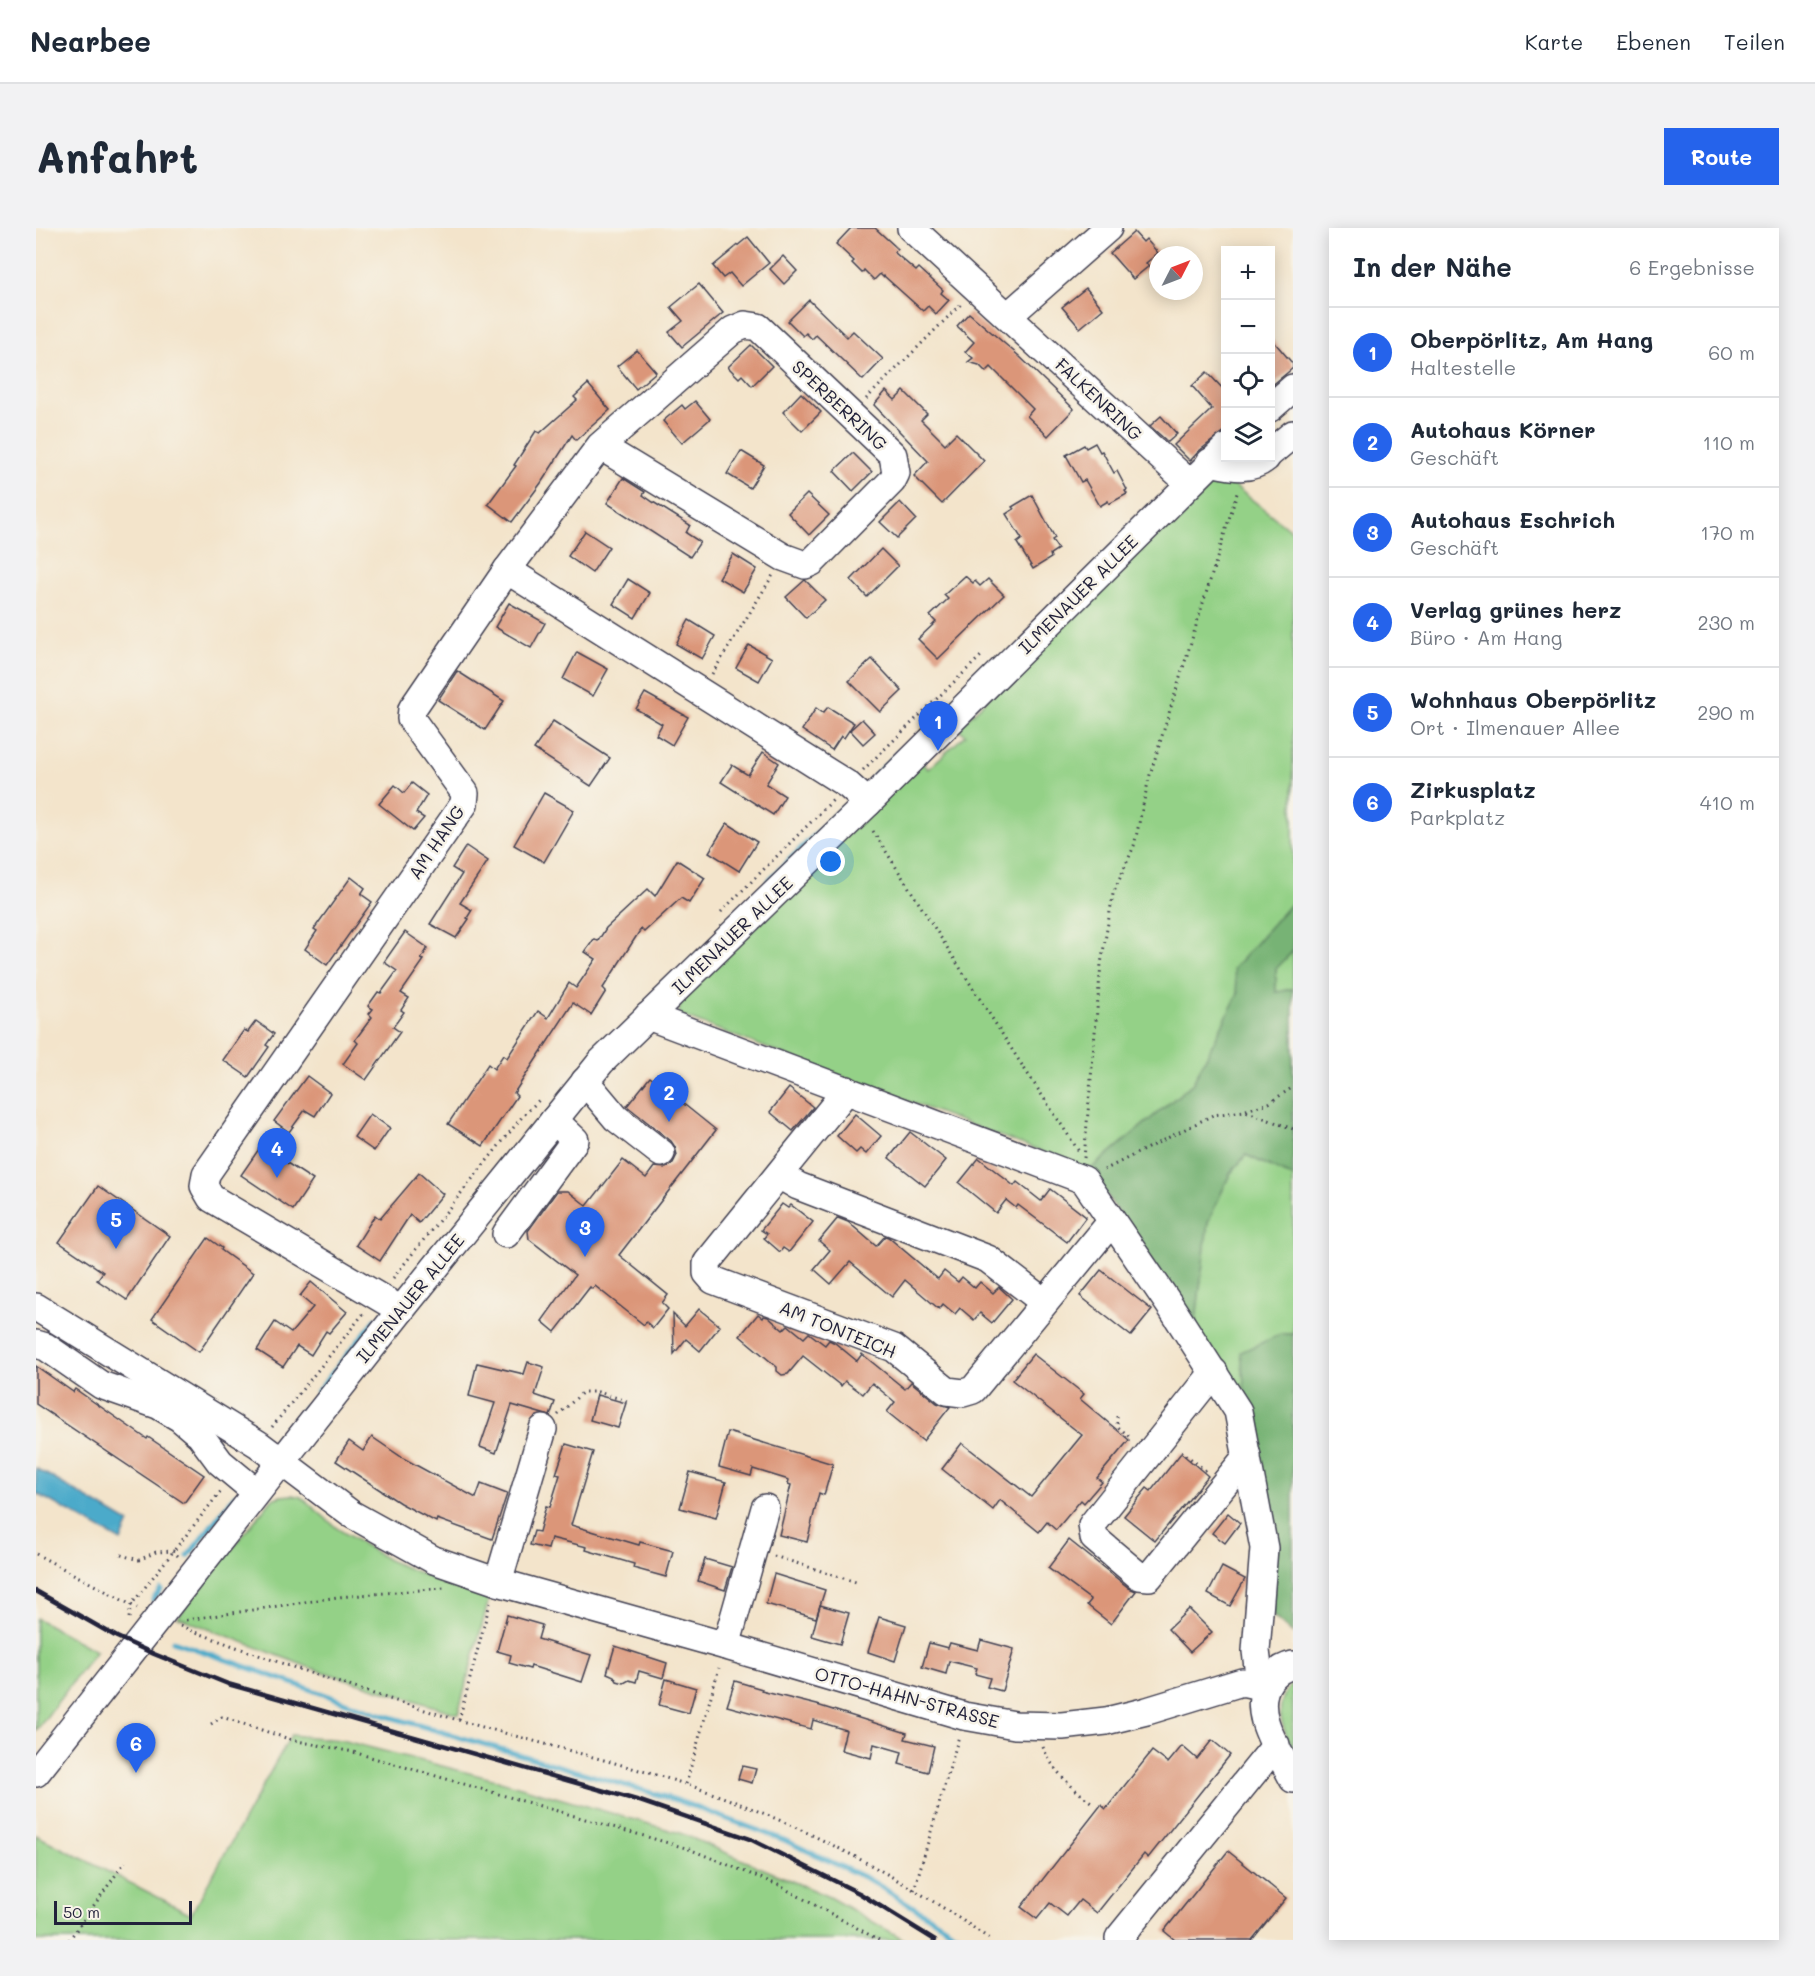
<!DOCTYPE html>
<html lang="de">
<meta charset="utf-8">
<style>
:root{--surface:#fff;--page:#f2f2f3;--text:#1f2937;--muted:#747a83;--line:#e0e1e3;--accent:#2563eb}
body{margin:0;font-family:Mali,sans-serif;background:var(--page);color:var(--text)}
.controls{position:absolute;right:18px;top:18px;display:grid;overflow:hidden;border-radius:0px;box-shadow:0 3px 15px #0003}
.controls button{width:54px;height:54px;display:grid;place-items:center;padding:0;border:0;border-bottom:2px solid var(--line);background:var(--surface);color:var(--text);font:30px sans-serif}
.compass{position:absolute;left:1113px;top:18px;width:54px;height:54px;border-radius:50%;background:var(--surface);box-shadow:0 3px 15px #0003;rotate:48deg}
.scale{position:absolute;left:18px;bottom:15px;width:138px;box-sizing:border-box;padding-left:6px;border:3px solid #22223b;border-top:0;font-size:16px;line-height:21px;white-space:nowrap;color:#22223b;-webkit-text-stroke:4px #f7f3e8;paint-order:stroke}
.you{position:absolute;left:795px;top:634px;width:21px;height:21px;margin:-15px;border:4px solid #fff;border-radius:50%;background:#1a73e8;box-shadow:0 0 0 9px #1a73e833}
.badge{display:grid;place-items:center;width:39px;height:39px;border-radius:50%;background:var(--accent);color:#fff;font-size:20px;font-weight:700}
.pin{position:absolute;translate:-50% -50px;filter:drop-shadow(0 2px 3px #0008)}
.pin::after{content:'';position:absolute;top:32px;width:21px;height:18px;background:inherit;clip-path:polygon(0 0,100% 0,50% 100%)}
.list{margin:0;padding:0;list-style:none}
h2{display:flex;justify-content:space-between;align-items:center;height:78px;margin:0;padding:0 24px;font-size:26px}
h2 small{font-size:20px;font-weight:400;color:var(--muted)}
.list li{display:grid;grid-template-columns:39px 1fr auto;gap:18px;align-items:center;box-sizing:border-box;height:90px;padding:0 24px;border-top:2px solid var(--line)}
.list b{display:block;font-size:22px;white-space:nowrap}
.list p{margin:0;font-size:20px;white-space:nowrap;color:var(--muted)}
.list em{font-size:20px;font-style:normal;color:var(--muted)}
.icon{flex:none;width:33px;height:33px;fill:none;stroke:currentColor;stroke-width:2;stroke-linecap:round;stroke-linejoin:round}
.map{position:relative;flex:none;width:1257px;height:1712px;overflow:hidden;border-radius:0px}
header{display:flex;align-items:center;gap:36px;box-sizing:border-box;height:84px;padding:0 30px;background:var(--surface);border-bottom:2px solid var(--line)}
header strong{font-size:28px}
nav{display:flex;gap:33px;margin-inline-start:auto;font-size:21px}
.intro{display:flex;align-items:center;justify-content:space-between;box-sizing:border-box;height:144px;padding:0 36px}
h1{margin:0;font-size:42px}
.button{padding:15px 27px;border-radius:0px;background:var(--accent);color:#fff;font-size:21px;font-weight:700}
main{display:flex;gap:36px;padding:0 36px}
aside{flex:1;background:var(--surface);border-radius:0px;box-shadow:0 3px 15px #0003}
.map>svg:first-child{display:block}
.green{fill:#94d187;stroke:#5b7a61;stroke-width:1.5}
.forest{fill:#77b374;stroke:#4c6a58;stroke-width:1.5}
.water{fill:#4baaca;stroke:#366682;stroke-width:1.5}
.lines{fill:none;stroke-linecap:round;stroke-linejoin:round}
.stream{stroke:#4baaca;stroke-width:5}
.building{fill:#db9679}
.minor-casing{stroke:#413f51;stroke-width:30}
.path{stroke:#413f51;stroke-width:3;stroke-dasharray:1.5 4.5;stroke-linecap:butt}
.minor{stroke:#fff;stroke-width:27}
.rail{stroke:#22223b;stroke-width:4.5}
.labels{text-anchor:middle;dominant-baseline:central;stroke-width:5;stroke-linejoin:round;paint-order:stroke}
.street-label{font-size:18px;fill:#22223b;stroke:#f7f3e8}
</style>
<header>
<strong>Nearbee</strong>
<nav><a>Karte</a><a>Ebenen</a><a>Teilen</a></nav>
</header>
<div class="intro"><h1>Anfahrt</h1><a class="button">Route</a></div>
<main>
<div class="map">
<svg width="1257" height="1712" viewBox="0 0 1257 1712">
<rect width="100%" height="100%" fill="#f7f3e8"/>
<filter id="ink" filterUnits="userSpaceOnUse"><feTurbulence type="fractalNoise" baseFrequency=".0167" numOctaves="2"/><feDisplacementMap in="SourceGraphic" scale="12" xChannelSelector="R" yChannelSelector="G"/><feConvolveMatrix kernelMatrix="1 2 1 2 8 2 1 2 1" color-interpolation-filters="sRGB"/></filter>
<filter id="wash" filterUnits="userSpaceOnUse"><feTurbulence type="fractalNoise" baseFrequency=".008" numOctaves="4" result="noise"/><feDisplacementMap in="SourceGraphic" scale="24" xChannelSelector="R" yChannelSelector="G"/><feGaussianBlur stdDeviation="1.35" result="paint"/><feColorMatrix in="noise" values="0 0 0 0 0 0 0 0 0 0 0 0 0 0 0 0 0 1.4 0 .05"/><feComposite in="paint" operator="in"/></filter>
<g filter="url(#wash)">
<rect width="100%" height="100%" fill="#f3e4cb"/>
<!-- green -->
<g class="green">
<polygon points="1181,244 1257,304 1257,673 1238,696 1157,855 1054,942 643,787 644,771 884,533 892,541 929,507 922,500"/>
<polygon points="1257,723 1257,761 1240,764 1240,740"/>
<polygon points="1210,927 1257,949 1257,1106 1245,1106 1212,1185 1159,1100 1172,994 1194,946"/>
<polygon points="256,1267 265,1269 302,1301 352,1332 410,1356 453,1371 422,1486 272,1439 142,1389 236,1271 245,1268"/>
<polygon points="0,1390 60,1423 0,1503"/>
<path d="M1257,1454V1520C1244,1497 1237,1476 1257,1454Z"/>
<polygon points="255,1507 305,1512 464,1553 644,1605 793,1669 869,1712 0,1712 0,1607 155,1686"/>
</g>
<!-- forest -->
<g class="forest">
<polygon points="1257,673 1257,723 1240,741 1240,764 1257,761 1257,949 1210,927 1194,946 1172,994 1159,1100 1054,942 1157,855 1202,766 1197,741"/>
<polygon points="1245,1106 1257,1106 1257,1406 1230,1382 1205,1124"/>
</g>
<!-- water -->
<polygon class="water" points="0,1240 93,1295 85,1313 0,1265"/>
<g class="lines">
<!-- stream -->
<g class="stream">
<polyline points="838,548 864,524"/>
<polyline points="732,653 806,580"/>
<polyline points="281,1164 340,1091"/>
<polyline points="239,1218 269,1179"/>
<polyline points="220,1242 229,1230"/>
<polyline points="152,1328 199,1267"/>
<polyline points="117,1372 125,1361"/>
<polyline points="137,1413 344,1486 640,1572 748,1612 832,1651 931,1712"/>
</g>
</g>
<g id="blocks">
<!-- building -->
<g class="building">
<polygon points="815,0 839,0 862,21 858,24 880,43 883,40 907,62 905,65 913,72 900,86 892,78 887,83 848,48 847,49 844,46 838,52 828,42 826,45 816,35 818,33 800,16"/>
<polygon points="1098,4 1107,14 1110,11 1122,25 1110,35 1113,38 1097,51 1074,25"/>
<polygon points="712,9 733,35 705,58 694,45 687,50 677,38"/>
<polygon points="747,28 761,43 748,56 734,41"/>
<polygon points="663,56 687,85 646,119 633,104 647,93 635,79"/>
<polygon points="1050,60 1067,81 1044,100 1026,79"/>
<polygon points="773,72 811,109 817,103 847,131 827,152 780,107 776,111 770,105 767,108 752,93"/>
<polygon points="933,85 983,128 1038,181 1012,208 991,188 997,181 955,139 950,144 943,137 932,134 937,130 929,124 938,114 921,98"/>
<polygon points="1234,109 1257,136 1257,140 1234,159"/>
<polygon points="715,117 736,138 716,158 706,147 703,150 692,139"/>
<polygon points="601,122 620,144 600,161 581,138"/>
<polygon points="1171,144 1190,164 1190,202 1163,223 1154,233 1138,217 1176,181 1156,158"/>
<polygon points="552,156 574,182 540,212 536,207 505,255 476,294 452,276 480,238 478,237 500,203 504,205 541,172 538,169"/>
<polygon points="850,163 859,172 868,163 891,186 885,192 909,216 920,205 948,233 906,276 878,248 892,233 838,177"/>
<polygon points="765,165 785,184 766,203 747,184"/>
<polygon points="659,173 674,191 646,215 627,193 646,177 649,181"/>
<polygon points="1125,188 1141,206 1132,214 1114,198"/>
<polygon points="1059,215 1064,224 1066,223 1078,245 1081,243 1091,262 1089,263 1091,266 1073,276 1072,273 1064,278 1049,252 1045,254 1030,227 1048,217 1050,220"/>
<polygon points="705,223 728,237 714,260 691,246"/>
<polygon points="817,225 836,244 817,263 798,243"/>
<polygon points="587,250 609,264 607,267 617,274 654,297 650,305 664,314 654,329 571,275"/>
<polygon points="771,266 793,287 773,307 752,285"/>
<polygon points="996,267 1019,310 1016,312 1022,321 1014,326 1015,330 997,341 981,315 986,311 970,286 978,281 976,279"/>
<polygon points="864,274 880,291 861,310 844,294"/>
<polygon points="549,303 573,319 556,345 532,328"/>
<polygon points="845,321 862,338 831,369 815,352"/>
<polygon points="697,326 721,341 707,364 683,350"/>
<polygon points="929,348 937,355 939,353 944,358 952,351 968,367 902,431 882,411 900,394 894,388 912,371 908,367"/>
<polygon points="592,351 614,365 599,390 577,376"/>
<polygon points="769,352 789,372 770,390 750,369"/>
<polygon points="473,375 509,395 495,420 459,399"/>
<polygon points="653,392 679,408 666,431 640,416"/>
<polygon points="713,417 736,430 723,453 700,440"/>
<polygon points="541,424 572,441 557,468 527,451"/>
<polygon points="836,431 866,463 844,484 813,453"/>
<polygon points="421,443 468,473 449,502 402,472"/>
<polygon points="609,465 652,489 636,517 620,507 626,496 600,481"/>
<polygon points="792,479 818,495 808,510 805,508 796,522 766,502 780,480 787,485"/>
<polygon points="826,491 839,505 827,516 814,502"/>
<polygon points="517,493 574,530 555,558 498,521"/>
<polygon points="727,524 743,535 730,556 749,568 737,587 685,554 696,537 712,547"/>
<polygon points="376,555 391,567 380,585 388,590 377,603 343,576 359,557 368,565"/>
<polygon points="508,565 538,582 508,634 478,617"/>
<polygon points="691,595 721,614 703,643 673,624"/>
<polygon points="430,618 452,633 424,675 436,682 431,690 433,691 420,710 394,696 426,646 416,640"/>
<polygon points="641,632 669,650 653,675 645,670 608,704 605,701 567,760 570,763 555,787 537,775 478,865 481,868 447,918 412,896 452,836 458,841 467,827 471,830 502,783 512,790 533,755 540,760 560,731 549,724 558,711 562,713 570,700 612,661 619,668"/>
<polygon points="315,649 329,660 325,666 336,674 291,737 269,721 281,703 278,701"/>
<polygon points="369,704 392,720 385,731 388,732 365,765 373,770 365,782 368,784 357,799 364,804 330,852 307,836 322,815 319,812 336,789 333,786 337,781 332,778 342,764 345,765 361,743 348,734"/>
<polygon points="220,793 238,806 230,817 233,819 212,849 187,832 208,802 212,804"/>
<polygon points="271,848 294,865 279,888 269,882 253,904 238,893"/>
<polygon points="614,849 680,902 583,1027 632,1067 626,1075 632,1081 617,1100 610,1094 608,1097 559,1058 556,1061 554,1059 519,1104 506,1093 539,1047 493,1011 492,1003 521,963 532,963 551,978 587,932 610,950 618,939 630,940 637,935 641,927 639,919 635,913 591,878"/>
<polygon points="753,860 777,879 757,903 734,884"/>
<polygon points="334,886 354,900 338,923 318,909"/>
<polygon points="819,886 845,908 830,926 824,921 820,925 801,908"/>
<polygon points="874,904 910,932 889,958 853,930"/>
<polygon points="225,918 277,952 257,982 205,947"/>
<polygon points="943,930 978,958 981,954 1005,973 1014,961 1050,989 1031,1014 982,977 980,980 970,972 960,985 923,955"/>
<polygon points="383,945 407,966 383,995 374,987 344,1033 320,1017 339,987 344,991"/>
<polygon points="62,958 134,1008 91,1072 61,1052 67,1044 23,1014"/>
<polygon points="746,976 752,980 755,977 777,994 753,1024 747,1020 744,1024 728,1010 731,1006 725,1002"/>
<polygon points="802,990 812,994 840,1018 849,1008 852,1009 902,1051 908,1043 922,1054 926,1049 939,1060 944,1054 957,1065 963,1059 976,1071 956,1095 944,1085 938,1092 924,1080 919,1086 907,1076 903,1081 869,1052 856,1069 814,1034 795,1056 778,1041 794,1022 783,1013"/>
<polygon points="172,1010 186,1020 185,1022 217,1045 163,1124 116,1091"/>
<polygon points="1065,1042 1116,1082 1095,1108 1044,1068"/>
<polygon points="275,1054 311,1084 293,1105 290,1103 275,1127 261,1118 247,1139 221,1122 239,1094 255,1105 277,1079 264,1068"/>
<polygon points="663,1081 684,1098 664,1123 650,1111 638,1126 637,1086 649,1098"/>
<polygon points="722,1086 727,1090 728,1088 732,1089 747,1102 752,1097 768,1110 773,1105 789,1117 793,1112 799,1115 821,1133 826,1126 869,1161 875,1154 901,1175 914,1179 887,1213 851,1184 859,1174 836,1155 827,1166 809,1153 805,1158 767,1128 752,1146 746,1147 741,1143 741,1139 704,1108"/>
<polygon points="997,1126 1048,1166 1044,1171 1093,1212 1061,1250 1066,1254 1048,1275 1045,1272 1020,1302 1011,1294 1003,1304 964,1272 957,1282 906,1241 926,1215 995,1269 1046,1207 976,1152"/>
<polygon points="492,1134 508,1139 499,1167 519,1174 514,1188 476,1177 460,1225 444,1219 459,1175 433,1168 441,1135 488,1146"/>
<polygon points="0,1138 37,1164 39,1161 111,1211 112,1209 168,1247 148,1275 0,1176"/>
<polygon points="561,1167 590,1175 582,1200 554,1192"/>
<polygon points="692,1204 797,1236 788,1267 783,1265 771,1314 743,1307 755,1257 752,1256 753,1252 717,1241 715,1248 683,1239"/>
<polygon points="336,1209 367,1230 440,1270 445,1256 471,1266 456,1311 401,1291 400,1294 364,1275 300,1233 313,1213 327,1223"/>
<polygon points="530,1216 557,1224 535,1297 603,1317 604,1314 637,1323 630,1349 597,1340 598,1336 550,1322 551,1319 515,1310 512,1321 494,1317 498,1303 503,1304 510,1278 514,1279 524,1247 520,1246"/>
<polygon points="1145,1225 1172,1248 1119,1313 1088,1288 1111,1260 1115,1263"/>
<polygon points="654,1244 690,1254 680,1290 644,1280"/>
<polygon points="1192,1285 1204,1295 1189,1315 1176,1305"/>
<polygon points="1033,1312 1093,1360 1100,1363 1075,1396 1051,1377 1055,1372 1012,1340"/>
<polygon points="669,1331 696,1339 689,1362 662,1353"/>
<polygon points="1186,1339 1209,1351 1194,1378 1172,1366"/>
<polygon points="738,1346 789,1362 780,1390 730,1376"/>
<polygon points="784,1377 813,1385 804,1416 776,1408"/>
<polygon points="1153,1381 1176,1404 1154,1424 1132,1401"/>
<polygon points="471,1387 506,1397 502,1411 555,1427 546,1454 495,1438 494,1441 473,1435 475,1427 461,1423"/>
<polygon points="843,1389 870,1397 859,1433 832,1424"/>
<polygon points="945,1412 978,1421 966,1463 951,1459 954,1450 939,1446 941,1440 913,1433 910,1446 886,1439 893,1415 912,1420 914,1415 942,1422"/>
<polygon points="579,1418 631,1435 627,1450 603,1443 600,1454 593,1452 588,1455 581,1453 578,1448 571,1445"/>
<polygon points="630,1451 660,1460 653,1485 623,1477"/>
<polygon points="699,1453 726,1461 725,1463 781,1477 871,1505 869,1511 898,1518 892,1544 863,1536 866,1524 838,1516 835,1530 805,1522 810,1502 777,1492 775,1501 691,1478"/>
<polygon points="1176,1512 1194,1527 1112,1630 1108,1626 1061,1685 1044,1672 1031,1688 1014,1675 1001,1691 985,1679 1065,1577 1070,1581 1116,1523 1132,1535 1146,1518 1161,1531"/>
<polygon points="706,1538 720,1541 716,1555 702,1551"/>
<polygon points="1192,1623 1250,1670 1216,1712 1139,1712 1128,1703"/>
</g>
</g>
</g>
<g filter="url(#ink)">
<use href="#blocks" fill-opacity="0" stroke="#413f51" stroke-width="1.5"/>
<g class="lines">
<defs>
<g id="minor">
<polyline points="875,0 1153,255"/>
<polyline points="972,88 1072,0"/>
<polyline points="1234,180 1257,160"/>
<polyline points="1234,225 1257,206"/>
<path d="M1174,234C1193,238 1213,244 1230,230"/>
<polyline points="471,342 812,557 832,575"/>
<polyline points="612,788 1048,952 1135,1079 1202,1183 1228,1320 1220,1423 1222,1439 1229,1459"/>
<polyline points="549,853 580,890 625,925"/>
<polyline points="811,862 671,1035 671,1045 677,1052 858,1120 911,1163 927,1165 937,1162 1076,993"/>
<polyline points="743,947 762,958 952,1031 1008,1074"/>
<polyline points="470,1006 539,912 518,892"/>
<polyline points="0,1079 222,1216 315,1286 398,1332 462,1354 690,1418 928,1488 979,1497 1026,1498 1070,1493 1111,1483 1206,1454 1229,1459"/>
<polyline points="365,1082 175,970 168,958 170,946 428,576 429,565 375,491 376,481 471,342 564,218 697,102 709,97 722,99 857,227 860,245 856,253 776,334 769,337 747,329 564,218"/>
<polyline points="0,1116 10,1119 65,1157 122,1177 144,1190 164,1207 184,1234 220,1264"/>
<polyline points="1178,1144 1056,1297 1058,1310 1103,1348 1113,1349 1211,1228"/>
<polyline points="462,1354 507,1201"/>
<polyline points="690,1418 729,1280"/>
<path d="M1257,1437C1248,1439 1240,1444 1234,1452C1212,1482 1243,1523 1257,1551"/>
<polyline points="0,1545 365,1082 565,834 832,575 1190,220"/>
<polyline points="1086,1712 1083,1710 1240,1517"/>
</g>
</defs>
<!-- minor casing -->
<use href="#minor" class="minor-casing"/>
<!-- path -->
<g class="path">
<polyline points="830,171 925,76"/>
<polyline points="676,446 737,347"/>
<polyline points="827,542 945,428"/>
<polyline points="837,603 982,831 1044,925"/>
<polyline points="685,684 797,572"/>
<polyline points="1210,882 1233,875 1257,859"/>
<polyline points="1048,930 1065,736 1077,666 1098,618 1113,550 1202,262"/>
<polyline points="1068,942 1177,887 1209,883 1257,901"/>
<polyline points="357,1050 486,889 503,872"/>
<polyline points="522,1187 547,1164 562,1164 591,1173"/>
<polyline points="1081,1188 1081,1198 1096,1211"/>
<polyline points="236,1199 328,1085"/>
<polyline points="1145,1223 1170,1243"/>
<polyline points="0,1326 101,1380"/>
<polyline points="85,1327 103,1332 120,1324 137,1323 142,1328"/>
<polyline points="738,1328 823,1355"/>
<polyline points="93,1390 95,1377 185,1263"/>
<polyline points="150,1392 302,1369 408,1360"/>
<path d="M144,1398C235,1433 328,1464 422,1492C498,1514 574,1532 649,1556C754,1590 865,1648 955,1712"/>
<polyline points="423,1492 454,1375"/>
<polyline points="175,1496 186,1489 256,1512 317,1524 653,1621 742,1657 843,1712"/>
<path d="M1007,1519C1017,1543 1034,1558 1055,1574"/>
<polyline points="650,1556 683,1440"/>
<polyline points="878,1662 923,1508"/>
<polyline points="33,1712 89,1634"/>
</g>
<!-- minor -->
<use href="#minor" class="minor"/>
<!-- rail -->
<polyline class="rail" points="0,1363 81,1409 118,1426 192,1456 604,1573 714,1611 823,1665 899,1712"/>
</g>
</g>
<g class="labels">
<!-- street labels -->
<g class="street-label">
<text transform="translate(1063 171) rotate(43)">FALKENRING</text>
<text transform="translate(804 177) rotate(43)">SPERBERRING</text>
<text transform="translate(1042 366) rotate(-45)">ILMENAUER ALLEE</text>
<text transform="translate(400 614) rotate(-56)">AM HANG</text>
<text transform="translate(696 707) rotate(-44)">ILMENAUER ALLEE</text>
<text transform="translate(374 1070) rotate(-51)">ILMENAUER ALLEE</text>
<text transform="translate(802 1101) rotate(22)">AM TONTEICH</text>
<text transform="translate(871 1469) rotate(15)">OTTO-HAHN-STRASSE</text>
</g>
</g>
</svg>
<div class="controls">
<button>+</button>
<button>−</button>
<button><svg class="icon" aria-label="locate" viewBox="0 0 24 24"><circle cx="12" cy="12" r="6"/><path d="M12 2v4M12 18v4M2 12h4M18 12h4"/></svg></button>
<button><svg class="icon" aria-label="layers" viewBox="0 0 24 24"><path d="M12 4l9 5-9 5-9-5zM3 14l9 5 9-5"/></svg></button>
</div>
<svg class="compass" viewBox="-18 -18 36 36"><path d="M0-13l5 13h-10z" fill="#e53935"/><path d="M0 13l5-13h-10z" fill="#747a83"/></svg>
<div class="scale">50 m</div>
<div class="you"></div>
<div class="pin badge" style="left:902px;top:523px">1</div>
<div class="pin badge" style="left:633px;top:894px">2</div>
<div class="pin badge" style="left:549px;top:1029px">3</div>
<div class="pin badge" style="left:241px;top:950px">4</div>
<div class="pin badge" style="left:80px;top:1021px">5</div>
<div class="pin badge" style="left:100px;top:1545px">6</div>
</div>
<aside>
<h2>In der Nähe<small>6 Ergebnisse</small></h2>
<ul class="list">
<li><span class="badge">1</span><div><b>Oberpörlitz, Am Hang</b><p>Haltestelle</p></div><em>60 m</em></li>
<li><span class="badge">2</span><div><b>Autohaus Körner</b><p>Geschäft</p></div><em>110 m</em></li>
<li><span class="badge">3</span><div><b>Autohaus Eschrich</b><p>Geschäft</p></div><em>170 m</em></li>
<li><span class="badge">4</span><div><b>Verlag grünes herz</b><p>Büro · Am Hang</p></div><em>230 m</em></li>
<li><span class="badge">5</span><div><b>Wohnhaus Oberpörlitz</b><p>Ort · Ilmenauer Allee</p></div><em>290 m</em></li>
<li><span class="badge">6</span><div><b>Zirkusplatz</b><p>Parkplatz</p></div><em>410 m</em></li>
</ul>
</aside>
</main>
